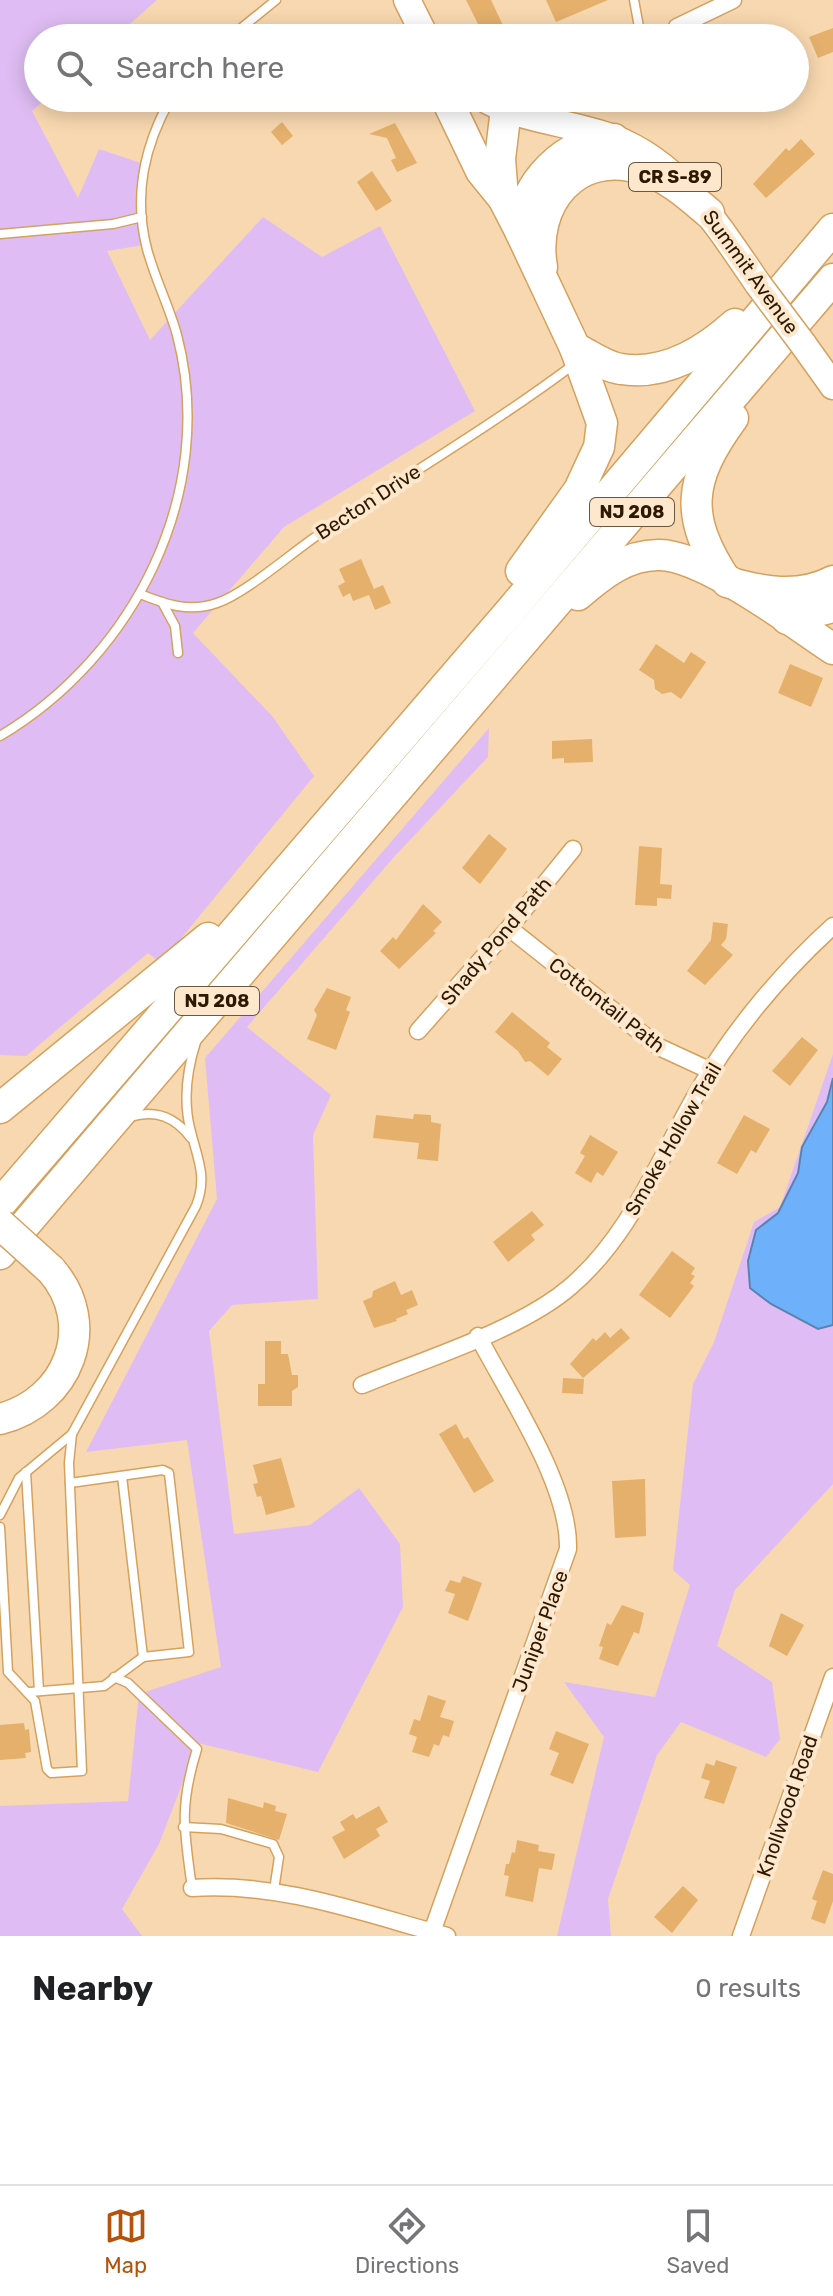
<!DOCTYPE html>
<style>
:root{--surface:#fff;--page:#f6f6f6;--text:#202124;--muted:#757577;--line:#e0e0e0;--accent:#b45309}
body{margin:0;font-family:Rubik,sans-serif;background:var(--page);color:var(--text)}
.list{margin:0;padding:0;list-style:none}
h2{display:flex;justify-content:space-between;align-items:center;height:104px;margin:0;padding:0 32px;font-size:34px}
h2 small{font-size:26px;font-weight:400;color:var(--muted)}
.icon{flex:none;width:44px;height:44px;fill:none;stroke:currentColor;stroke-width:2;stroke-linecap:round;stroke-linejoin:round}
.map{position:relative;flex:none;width:833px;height:1936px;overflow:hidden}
.search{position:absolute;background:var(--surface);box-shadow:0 4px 20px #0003;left:24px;right:24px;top:24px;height:88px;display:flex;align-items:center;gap:20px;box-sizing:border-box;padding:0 28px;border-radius:44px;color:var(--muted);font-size:30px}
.sheet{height:248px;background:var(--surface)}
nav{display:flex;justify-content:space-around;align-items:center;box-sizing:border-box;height:112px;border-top:2px solid var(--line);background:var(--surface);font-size:22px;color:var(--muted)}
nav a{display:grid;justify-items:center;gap:4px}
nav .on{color:var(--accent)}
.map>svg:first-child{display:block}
.green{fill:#dfbdf4}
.water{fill:#6eb1fa;stroke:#5a83af;stroke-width:2}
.building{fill:#e4b06c}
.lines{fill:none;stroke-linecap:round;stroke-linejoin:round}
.lane-casing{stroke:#d5a15e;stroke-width:11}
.street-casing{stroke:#d5a15e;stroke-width:19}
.primary-casing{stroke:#d5a15e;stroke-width:29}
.highway-casing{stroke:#d5a15e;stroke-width:33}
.lane{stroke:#fff;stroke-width:8}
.street{stroke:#fff;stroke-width:16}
.primary{stroke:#fff;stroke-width:26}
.highway{stroke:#fff;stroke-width:30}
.primary-bridge-casing{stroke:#d5a15e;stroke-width:29;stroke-linecap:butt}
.highway-bridge-casing{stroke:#d5a15e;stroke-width:33;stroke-linecap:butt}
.primary-bridge{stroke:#fff;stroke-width:26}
.highway-bridge{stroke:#fff;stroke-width:30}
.labels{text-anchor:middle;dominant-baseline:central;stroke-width:8;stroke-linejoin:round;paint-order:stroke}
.shield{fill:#fde7cd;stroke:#6b573e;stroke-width:2}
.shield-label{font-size:18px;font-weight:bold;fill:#2c1900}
.street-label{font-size:20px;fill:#2c1900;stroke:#fde7cd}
</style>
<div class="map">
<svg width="833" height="1936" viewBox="0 0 833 1936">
<rect width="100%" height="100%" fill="#f8d8b0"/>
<!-- green -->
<g class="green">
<polygon points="0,0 157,0 114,38 38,38 38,98 47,98 32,111 78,198 99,149 144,164 144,245 107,251 150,340 263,217 322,257 380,226 475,411 284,527 193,633 273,717 314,776 161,963 148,953 26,1056 0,1055"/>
<polygon points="489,728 488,757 394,857 247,1027 331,1095 313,1135 318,1299 232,1305 209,1331 234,1534 310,1525 359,1488 400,1544 403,1607 318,1772 198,1743 159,1844 122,1909 142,1936 0,1936 0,1806 128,1801 139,1694 221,1667 187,1440 86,1452 217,1199 205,1058"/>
<polygon points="833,1054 833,1484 735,1590 717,1646 772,1682 780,1739 766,1757 681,1722 657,1755 608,1899 611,1936 557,1936 604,1737 564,1682 655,1697 690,1585 673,1570 693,1384 714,1342 754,1222 780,1207"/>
</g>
<!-- water -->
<polygon class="water" points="833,1078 833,1325 818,1329 771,1304 750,1288 748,1261 756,1230 778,1213 798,1173 802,1147 827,1102"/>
<!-- building -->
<g class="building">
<polygon points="466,0 491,0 509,38 485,38"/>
<polygon points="546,0 608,0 556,22"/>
<polygon points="833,28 833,52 818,58 809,37"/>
<polygon points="282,122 293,136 282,145 271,132"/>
<polygon points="395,123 417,163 397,172 391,160 396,158 387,138 369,134"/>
<polygon points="801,139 815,154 766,198 753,184 786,148 789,151"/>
<polygon points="372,171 392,201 376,211 357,182"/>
<polygon points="361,559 374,589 383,585 391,603 375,610 369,595 353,601 350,593 343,597 338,586 345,582 339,569"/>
<polygon points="656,644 684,663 691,652 706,662 681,699 671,692 662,694 655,689 654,680 639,670"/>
<polygon points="790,664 823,678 811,707 778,693"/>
<polygon points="592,739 593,762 564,763 564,758 552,759 552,741"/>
<polygon points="489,834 507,849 480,884 462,868"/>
<polygon points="639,846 662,848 660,884 672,885 671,899 657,898 657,906 635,905"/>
<polygon points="423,904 442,922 433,931 436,933 399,969 380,951 393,937 396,940"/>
<polygon points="713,922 728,924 726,939 721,945 733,955 705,985 687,971 711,940"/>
<polygon points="327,988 351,997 346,1010 350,1012 336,1050 307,1039 317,1015 314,1010"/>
<polygon points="512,1012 550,1043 547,1047 562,1059 548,1076 530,1061 525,1062 518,1051 495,1032"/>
<polygon points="802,1037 818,1050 790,1086 772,1071"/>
<polygon points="414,1114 431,1115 431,1122 441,1124 438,1161 417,1159 419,1143 373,1138 376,1115 413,1119"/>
<polygon points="744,1115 770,1129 756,1153 751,1150 737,1174 717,1163"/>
<polygon points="590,1135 618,1152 603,1176 597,1172 591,1183 575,1173 585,1156 580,1153"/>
<polygon points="532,1211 544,1225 531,1235 535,1240 508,1262 493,1242"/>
<polygon points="672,1251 695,1268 691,1274 695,1276 690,1283 694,1286 670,1318 639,1295"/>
<polygon points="395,1281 401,1295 412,1290 418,1305 406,1310 408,1314 396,1319 397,1321 374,1328 363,1301 372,1297 373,1291"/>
<polygon points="621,1328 630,1338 583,1378 570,1364 593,1338 596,1341 605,1332 610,1338"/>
<polygon points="265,1341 281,1341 281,1354 288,1354 292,1375 298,1375 298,1387 292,1391 292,1406 258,1406 258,1384 265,1384"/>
<polygon points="563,1378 584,1379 583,1394 562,1393"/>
<polygon points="456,1424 464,1439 468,1437 494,1481 474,1493 439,1434"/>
<polygon points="281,1458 295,1507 266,1515 261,1496 257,1497 253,1484 258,1483 253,1465"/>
<polygon points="645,1479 646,1536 615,1538 612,1481"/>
<polygon points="463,1576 482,1583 468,1621 448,1613 455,1594 445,1591 450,1580 460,1583"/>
<polygon points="622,1605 644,1613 639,1634 634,1632 618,1666 599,1659 603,1647 599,1646 607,1623 611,1625"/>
<polygon points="781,1613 804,1625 787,1656 769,1646"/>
<polygon points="428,1695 446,1701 440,1717 454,1721 449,1737 443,1735 439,1746 434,1744 429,1757 412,1752 417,1737 409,1734 414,1719 420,1721"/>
<polygon points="24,1723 25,1730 29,1729 31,1752 25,1753 26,1758 0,1760 0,1725"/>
<polygon points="556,1731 589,1744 573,1784 550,1775 559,1753 549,1749"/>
<polygon points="716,1760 737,1767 724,1804 704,1798 710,1781 701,1778 706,1763 714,1766"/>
<polygon points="228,1798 263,1808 264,1802 276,1806 275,1811 287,1814 279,1840 226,1823"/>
<polygon points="379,1806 388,1822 376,1829 380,1836 344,1859 332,1837 345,1830 340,1822 353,1814 356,1819"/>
<polygon points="517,1840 539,1845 538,1851 555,1854 552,1870 539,1868 533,1902 505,1896 509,1876 504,1875 506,1864 509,1864 512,1852 515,1853"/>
<polygon points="823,1870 833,1874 833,1901 825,1924 811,1919 817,1901 812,1899"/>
<polygon points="683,1886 698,1900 672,1933 654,1917"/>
</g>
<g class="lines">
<defs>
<g id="lane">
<polyline points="634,0 639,27 645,35 662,35 677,27"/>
<polyline points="229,38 276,0"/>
<polyline points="0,234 113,224 142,217"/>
<path d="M140,594C165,604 189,613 217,603C246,593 290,554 318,535C401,479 488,428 569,368L571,361"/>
<polyline points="162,602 175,626 178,653"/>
<path d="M0,736C135,656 218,491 177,335C169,306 155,279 147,249C133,195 144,146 171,98"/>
<path d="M130,1117C156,1109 175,1117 191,1138"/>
<polyline points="26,1472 39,1691"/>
<polyline points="122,1476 143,1657"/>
<path d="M0,1515L19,1478L72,1434L196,1206C208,1176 197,1158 190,1128C183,1099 187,1070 196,1042"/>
<polyline points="0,1527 8,1672 35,1701 47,1769 51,1773 82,1771 69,1463 72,1434"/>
<path d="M114,1677L128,1683L197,1749C179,1807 184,1830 192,1888"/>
<polyline points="30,1692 104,1686 143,1657 189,1652 169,1473 163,1470 70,1483"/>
<polyline points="183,1827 221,1829 273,1844 279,1857 274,1890"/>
</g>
<g id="street">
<polyline points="677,27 733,0"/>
<polyline points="509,928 659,1047 711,1071"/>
<polyline points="418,1031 509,928 573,849"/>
<path d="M362,1385C425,1359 520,1330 570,1287C630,1236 658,1161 696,1095C730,1034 781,973 833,926"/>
<path d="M192,1888C280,1882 363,1913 447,1936"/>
<path d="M432,1932L568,1549C570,1485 508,1394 478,1336"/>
<polyline points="741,1936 833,1677"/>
</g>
<g id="primary">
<polyline points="407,0 426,38"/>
<path d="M483,98C522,121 571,122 613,138C681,164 718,226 758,284"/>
<polyline points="803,344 833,386"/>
</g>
<g id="highway">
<polyline points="446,98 481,171 503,198 520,231 575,348 602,423 599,447 579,490 521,571"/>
<polyline points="503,198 500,159 506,109"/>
<path d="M520,231C522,184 566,139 614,139"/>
<path d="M542,267C531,204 576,148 642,169C668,177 689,196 709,213"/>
<path d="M575,348C590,355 605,367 621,369C665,376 704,352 735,324"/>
<path d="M733,418C687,481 684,517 727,582C763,592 798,599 833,581"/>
<path d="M578,595C601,575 627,554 660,555C705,556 794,623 833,649"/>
<polyline points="787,619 833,607"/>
<polyline points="0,1108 208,938"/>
<polyline points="0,1204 512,609 833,229"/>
<polyline points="0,1254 833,279"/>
<path d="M0,1419C68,1402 99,1325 51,1270"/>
</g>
</defs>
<!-- lane casing -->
<use href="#lane" class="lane-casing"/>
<!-- street casing -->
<use href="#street" class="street-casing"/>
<!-- primary casing -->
<use href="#primary" class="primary-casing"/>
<!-- highway casing -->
<use href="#highway" class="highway-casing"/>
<!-- lane -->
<use href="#lane" class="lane"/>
<!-- street -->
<use href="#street" class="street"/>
<!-- primary -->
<use href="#primary" class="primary"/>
<!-- highway -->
<use href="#highway" class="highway"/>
<defs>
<polyline id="primary-bridge" points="758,284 803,344"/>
<polyline id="highway-bridge" points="0,1224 51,1270"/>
</defs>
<!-- primary-bridge casing -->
<use href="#primary-bridge" class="primary-bridge-casing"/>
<!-- highway-bridge casing -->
<use href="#highway-bridge" class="highway-bridge-casing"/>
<!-- primary-bridge -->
<use href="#primary-bridge" class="primary-bridge"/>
<!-- highway-bridge -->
<use href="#highway-bridge" class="highway-bridge"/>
</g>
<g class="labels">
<!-- shield labels -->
<g class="shield">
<rect x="629" y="163" width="92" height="28" rx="6"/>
<rect x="590" y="498" width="84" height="28" rx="6"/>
<rect x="175" y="987" width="84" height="28" rx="6"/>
</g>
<g class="shield-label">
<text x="675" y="177">CR S-89</text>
<text x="632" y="512">NJ 208</text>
<text x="217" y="1001">NJ 208</text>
</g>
<!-- street labels -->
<g class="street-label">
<text transform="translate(751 272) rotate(54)">Summit Avenue</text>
<text transform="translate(368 502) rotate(-33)">Becton Drive</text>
<text transform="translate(496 941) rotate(-50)">Shady Pond Path</text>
<text transform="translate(607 1005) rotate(38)">Cottontail Path</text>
<text transform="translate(673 1139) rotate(-60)">Smoke Hollow Trail</text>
<text transform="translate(540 1631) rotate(-70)">Juniper Place</text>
<text transform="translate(787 1806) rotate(-71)">Knollwood Road</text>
</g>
</g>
</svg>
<div class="search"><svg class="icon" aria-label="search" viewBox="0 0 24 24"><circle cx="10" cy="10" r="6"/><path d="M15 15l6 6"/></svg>Search here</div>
</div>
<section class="sheet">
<h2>Nearby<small>0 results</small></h2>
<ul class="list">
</ul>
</section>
<nav>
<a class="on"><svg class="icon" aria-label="map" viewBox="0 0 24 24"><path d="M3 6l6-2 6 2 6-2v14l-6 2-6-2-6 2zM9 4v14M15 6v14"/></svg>Map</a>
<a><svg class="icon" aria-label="directions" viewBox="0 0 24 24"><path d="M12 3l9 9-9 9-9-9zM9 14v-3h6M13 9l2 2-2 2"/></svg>Directions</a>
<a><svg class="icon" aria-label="saved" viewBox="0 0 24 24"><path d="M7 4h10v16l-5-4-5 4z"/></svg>Saved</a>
</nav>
